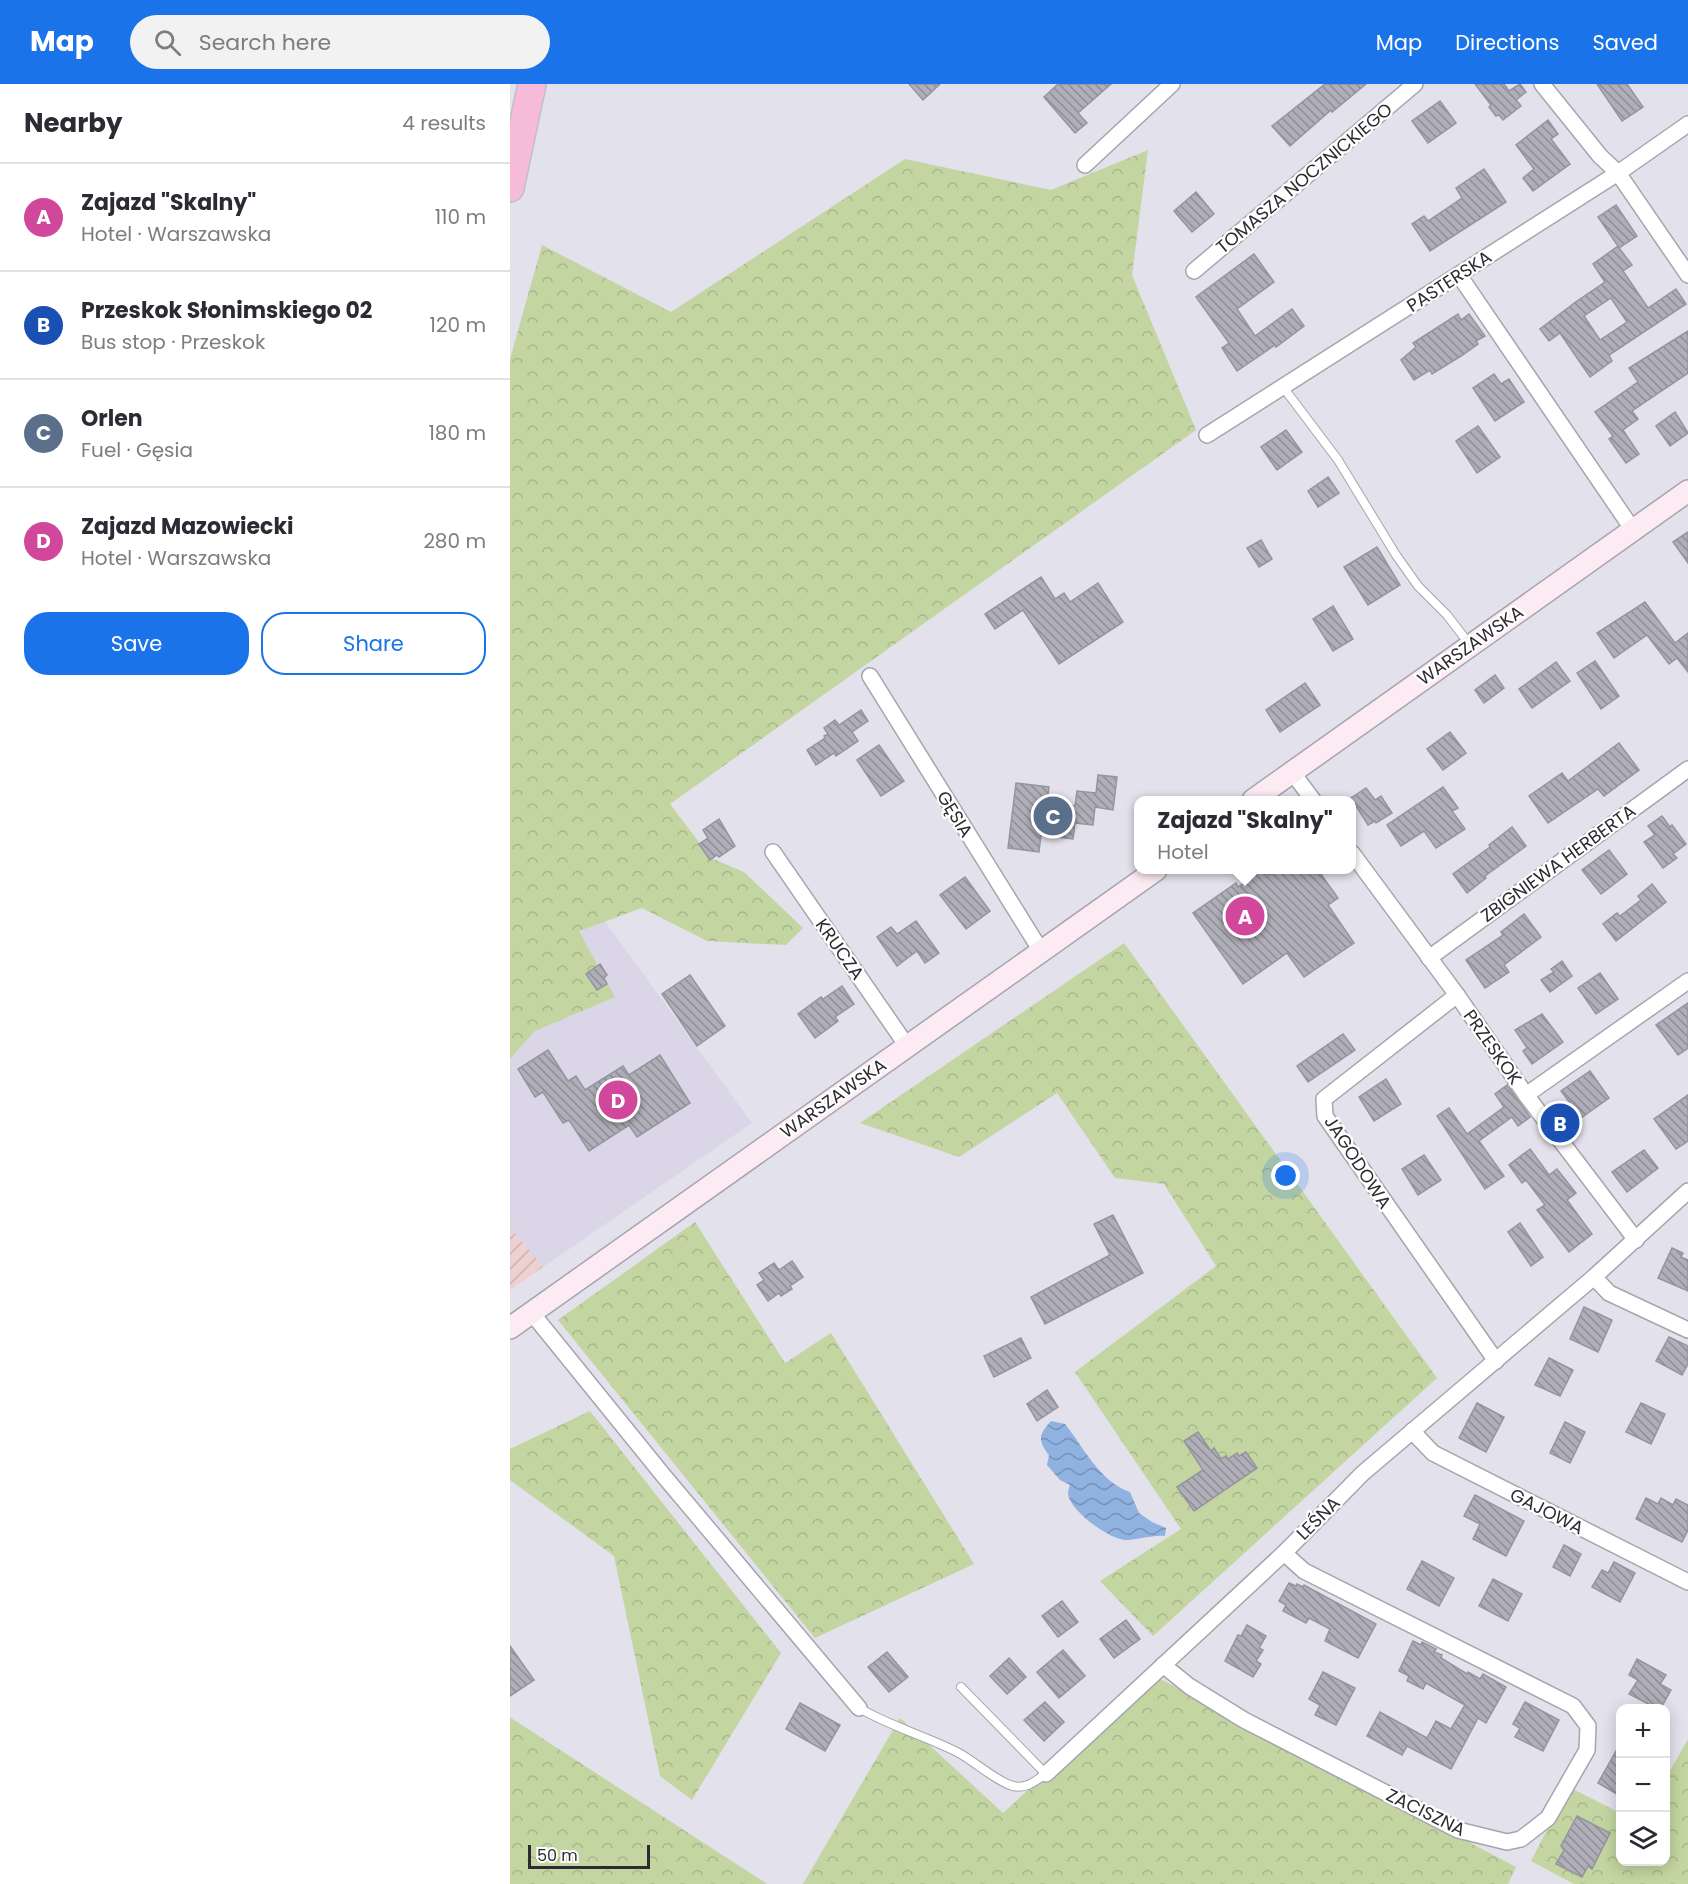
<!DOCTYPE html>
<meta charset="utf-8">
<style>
:root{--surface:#fff;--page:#f2f2f3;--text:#2b2b33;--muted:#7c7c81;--line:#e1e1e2;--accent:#1a73e8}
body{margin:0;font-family:Poppins,sans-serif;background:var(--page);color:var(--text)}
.controls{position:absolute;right:18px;bottom:18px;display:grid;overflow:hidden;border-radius:12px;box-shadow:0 3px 15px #0003}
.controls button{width:54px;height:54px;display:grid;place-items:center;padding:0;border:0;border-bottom:2px solid var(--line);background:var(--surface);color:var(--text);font:30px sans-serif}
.scale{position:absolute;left:18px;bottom:15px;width:122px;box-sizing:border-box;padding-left:6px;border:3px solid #2c2b2f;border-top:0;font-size:16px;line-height:21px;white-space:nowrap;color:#2c2b2f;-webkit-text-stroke:4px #fff;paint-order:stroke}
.you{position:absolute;left:776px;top:1092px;width:21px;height:21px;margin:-15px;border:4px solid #fff;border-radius:50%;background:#1a73e8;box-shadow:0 0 0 9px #1a73e833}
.badge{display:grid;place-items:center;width:39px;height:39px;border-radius:50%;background:var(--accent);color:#fff;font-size:20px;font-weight:700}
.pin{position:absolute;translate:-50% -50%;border:3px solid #fff;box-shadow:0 2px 6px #0006}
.popup{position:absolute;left:624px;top:712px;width:222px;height:78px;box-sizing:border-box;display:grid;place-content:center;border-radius:12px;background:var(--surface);filter:drop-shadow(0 2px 4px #0005);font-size:20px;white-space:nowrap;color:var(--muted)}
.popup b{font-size:22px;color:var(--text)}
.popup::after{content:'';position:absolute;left:50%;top:100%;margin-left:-12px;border:12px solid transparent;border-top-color:var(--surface)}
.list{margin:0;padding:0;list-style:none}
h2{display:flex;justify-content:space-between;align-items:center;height:78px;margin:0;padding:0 24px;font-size:26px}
h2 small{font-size:20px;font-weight:400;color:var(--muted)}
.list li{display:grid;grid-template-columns:39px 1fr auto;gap:18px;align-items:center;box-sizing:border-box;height:108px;padding:0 24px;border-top:2px solid var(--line)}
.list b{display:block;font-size:22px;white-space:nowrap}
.list p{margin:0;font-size:20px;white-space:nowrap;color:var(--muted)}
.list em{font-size:20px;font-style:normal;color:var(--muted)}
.actions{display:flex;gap:12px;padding:18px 24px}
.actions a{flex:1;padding:14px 0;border:2px solid var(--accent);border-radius:24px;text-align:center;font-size:21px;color:var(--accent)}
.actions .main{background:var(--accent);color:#fff}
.icon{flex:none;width:33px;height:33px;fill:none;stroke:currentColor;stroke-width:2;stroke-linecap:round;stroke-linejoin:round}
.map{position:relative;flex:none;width:1178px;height:1800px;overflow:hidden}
header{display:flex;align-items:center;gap:36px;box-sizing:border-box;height:84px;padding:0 30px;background:var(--accent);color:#fff}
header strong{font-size:28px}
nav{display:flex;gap:33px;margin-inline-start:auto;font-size:21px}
.search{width:420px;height:54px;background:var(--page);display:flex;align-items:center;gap:15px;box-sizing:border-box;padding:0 21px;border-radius:33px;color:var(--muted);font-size:22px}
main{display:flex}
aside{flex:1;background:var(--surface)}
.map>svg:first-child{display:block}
.built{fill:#dad6e8}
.industrial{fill:url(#industrial-furrows)}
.forest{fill:url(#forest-crowns)}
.water{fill:url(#water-waves)}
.building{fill:url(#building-back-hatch);stroke:#96949e;stroke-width:1.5;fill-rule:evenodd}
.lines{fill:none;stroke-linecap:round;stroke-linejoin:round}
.lane-casing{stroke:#a6a4ae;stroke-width:10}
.street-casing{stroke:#a6a4ae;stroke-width:18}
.secondary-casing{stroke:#a6a4ae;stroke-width:24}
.highway-casing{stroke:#c0bfc1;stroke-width:30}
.lane{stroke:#fff;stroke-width:8}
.street{stroke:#fff;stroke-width:15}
.secondary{stroke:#fdebf4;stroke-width:21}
.highway{stroke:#f7bbda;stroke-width:27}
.labels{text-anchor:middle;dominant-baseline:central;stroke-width:4.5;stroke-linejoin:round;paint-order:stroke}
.street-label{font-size:18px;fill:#2c2b2f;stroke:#fff}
</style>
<header>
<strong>Map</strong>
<div class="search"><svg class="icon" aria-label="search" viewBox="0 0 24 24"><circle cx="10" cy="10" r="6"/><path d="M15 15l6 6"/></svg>Search here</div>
<nav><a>Map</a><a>Directions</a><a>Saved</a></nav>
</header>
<main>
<aside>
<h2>Nearby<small>4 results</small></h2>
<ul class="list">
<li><span class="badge" style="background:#d1479c">A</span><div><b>Zajazd &quot;Skalny&quot;</b><p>Hotel · Warszawska</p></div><em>110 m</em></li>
<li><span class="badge" style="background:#1a4fb4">B</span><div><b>Przeskok Słonimskiego 02</b><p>Bus stop · Przeskok</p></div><em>120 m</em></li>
<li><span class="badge" style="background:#5c6f8a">C</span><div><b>Orlen</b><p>Fuel · Gęsia</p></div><em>180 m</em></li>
<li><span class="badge" style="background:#d1479c">D</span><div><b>Zajazd Mazowiecki</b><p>Hotel · Warszawska</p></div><em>280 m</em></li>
</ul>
<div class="actions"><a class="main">Save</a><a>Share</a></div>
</aside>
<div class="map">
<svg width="1178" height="1800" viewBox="0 0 1178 1800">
<defs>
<pattern id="industrial-furrows" width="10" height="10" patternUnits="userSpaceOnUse" patternTransform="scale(1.5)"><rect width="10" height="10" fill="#ecd1d0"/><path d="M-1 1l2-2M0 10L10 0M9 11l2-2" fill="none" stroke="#cbb4b3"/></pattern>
<pattern id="forest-crowns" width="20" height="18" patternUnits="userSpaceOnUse" patternTransform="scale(1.5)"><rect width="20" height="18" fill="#c3d5a1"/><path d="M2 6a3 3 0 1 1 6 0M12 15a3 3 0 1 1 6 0" fill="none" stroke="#a8b78b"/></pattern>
<pattern id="water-waves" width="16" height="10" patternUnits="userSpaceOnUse" patternTransform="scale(1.5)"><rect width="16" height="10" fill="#8fb2e1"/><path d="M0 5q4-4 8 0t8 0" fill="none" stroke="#7591b7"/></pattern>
<pattern id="building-back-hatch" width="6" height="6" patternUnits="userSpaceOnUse" patternTransform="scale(1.5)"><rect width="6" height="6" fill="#b0aeb8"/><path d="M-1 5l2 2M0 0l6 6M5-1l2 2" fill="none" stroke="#8f8e96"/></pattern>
</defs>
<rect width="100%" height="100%" fill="#e3e1ec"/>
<!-- built -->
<polygon class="built" points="74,809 242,1039 33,1183 0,1143 0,858"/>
<!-- industrial -->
<polygon class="industrial" points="0,1143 33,1183 0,1206"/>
<!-- forest -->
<g class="forest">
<polygon points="638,66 622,191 686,346 160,720 201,774 234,788 293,844 276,861 197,857 132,824 69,847 105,913 25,947 0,975 0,275 32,161 161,228 395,75 541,106"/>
<polygon points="614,859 927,1294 643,1552 590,1497 671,1445 565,1288 706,1182 654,1100 605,1094 547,1009 449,1073 350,1039"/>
<polygon points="185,1138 275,1279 321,1249 464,1480 305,1554 48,1236"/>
<polygon points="80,1327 271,1569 182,1716 150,1692 104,1472 0,1396 0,1365"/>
<polygon points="643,1591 1006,1783 998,1800 293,1800 390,1634 493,1729"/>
<polygon points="0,1633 1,1634 257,1800 0,1800"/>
<polygon points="1178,1655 1178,1800 1064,1800 1021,1777 1059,1703 1110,1729 1110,1778 1156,1778 1156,1694"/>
</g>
<!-- water -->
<path class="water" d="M541,1337L555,1340C575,1365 589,1397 620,1408L629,1429L642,1438L656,1444L655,1452C641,1451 629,1456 616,1456C600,1456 560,1427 558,1410C558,1408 559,1403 560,1401L550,1396L537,1381L539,1371C528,1357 528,1351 541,1337Z"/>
<!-- building -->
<g class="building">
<polygon points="399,0 430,0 413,16"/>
<polygon points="548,0 601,0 568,29 577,39 565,49 534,13"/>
<polygon points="815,0 856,0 822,28 821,26 780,62 762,42"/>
<polygon points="965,0 994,0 999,7 1010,0 1016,8 1006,16 1011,22 993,36 989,31 986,32 979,23 981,21"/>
<polygon points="1087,0 1117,0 1133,23 1112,37"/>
<polygon points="930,17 946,39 918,59 902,37"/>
<polygon points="1038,36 1048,50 1041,55 1060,80 1023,107 1013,94 1024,85 1006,61"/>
<polygon points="974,85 996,118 920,167 902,140 914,132 918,137 952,114 946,104"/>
<polygon points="686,108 704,130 682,148 664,127"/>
<path d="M1106,121L1127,152L1109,164L1122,181L1113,187L1138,224L1166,205L1176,220L1099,271L1102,277L1080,293L1050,249L1039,257L1030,245L1067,217L1095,198L1083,180L1108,162L1088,133ZM1101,214L1117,238L1090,256L1074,232Z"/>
<polygon points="744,170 764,198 727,225 745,252 782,225 794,242 766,263 765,261 727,287 712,264 719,259 686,213"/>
<polygon points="948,230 951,236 959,230 975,252 966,257 968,260 951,272 922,290 920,286 904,296 891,276 906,263 903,259"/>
<polygon points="1178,247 1178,289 1122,327 1128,335 1113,346 1129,370 1116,379 1099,355 1103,352 1085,328 1128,298 1119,284"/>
<polygon points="984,290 991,300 999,295 1014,318 985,337 963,304"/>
<polygon points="1165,328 1178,349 1160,362 1146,342"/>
<polygon points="968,342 990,373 967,389 946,357"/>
<polygon points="776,346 792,368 767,386 751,363"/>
<polygon points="818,393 829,409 808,423 798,407"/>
<polygon points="1178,448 1178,479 1163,458"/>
<polygon points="751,456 762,475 749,483 737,464"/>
<polygon points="867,463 890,501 858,521 834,483"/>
<polygon points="531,493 545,515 554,509 560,518 588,499 613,538 549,580 513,526 485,545 475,530"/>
<polygon points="1135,518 1165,559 1178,549 1178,588 1167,574 1159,580 1137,551 1104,574 1087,549"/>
<polygon points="823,522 843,555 823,567 803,535"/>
<polygon points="1085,577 1109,612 1091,625 1067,589"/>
<polygon points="1046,578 1060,597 1022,624 1009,605"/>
<polygon points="985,591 994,604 974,619 965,606"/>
<polygon points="795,599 810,621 770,648 756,626"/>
<polygon points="351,626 358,637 342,648 348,657 326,672 324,669 306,681 297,666 315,654 314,652 318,650 314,644 325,636 329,641"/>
<polygon points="940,648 956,669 933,686 917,665"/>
<polygon points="1109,659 1129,686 1094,712 1088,705 1038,739 1019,712 1052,689 1058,697"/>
<polygon points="369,661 394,697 371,712 347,676"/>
<polygon points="588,691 607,693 603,726 585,723 583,741 565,739 563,755 531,751 529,768 498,764 506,699 539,703 537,718 565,722 567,707 586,709"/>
<polygon points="933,703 948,724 942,727 955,745 926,764 914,747 891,762 877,741"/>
<polygon points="856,704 865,716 871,712 882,729 866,739 865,737 858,741 841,714"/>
<polygon points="1152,732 1160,743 1162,741 1176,760 1163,770 1167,774 1153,784 1134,758 1145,751 1138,742"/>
<polygon points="209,735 225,762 209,773 207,771 200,776 189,760 198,754 193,746"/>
<polygon points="1002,743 1016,762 975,792 976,794 957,809 943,790 980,763 979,761"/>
<polygon points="1099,766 1117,790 1091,810 1072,786"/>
<polygon points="753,786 755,786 759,791 767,786 808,786 828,814 818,821 844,859 794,893 777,869 733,900 683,829 726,799 728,803"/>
<polygon points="455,793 480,827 456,845 430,811"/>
<polygon points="1142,800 1156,818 1106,857 1093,840 1107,829 1110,832 1131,816 1128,812"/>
<polygon points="1014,830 1031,853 994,881 999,888 975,904 956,876 993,851 991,848"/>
<polygon points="406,837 429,869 415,879 407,867 387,882 367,853 381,843 387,850"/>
<polygon points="1052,877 1062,892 1040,908 1031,896 1044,888 1041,885"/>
<polygon points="90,880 97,891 94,894 97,900 87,906 76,890"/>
<polygon points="1090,889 1108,915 1086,930 1068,904"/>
<polygon points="180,891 215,942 187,962 152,910"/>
<polygon points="332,902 344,920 325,933 328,937 305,954 288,930 311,913 313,915"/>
<polygon points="1178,919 1178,964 1168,971 1146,941"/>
<polygon points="1032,930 1053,958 1022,980 1013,967 1017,964 1005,946"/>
<polygon points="833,950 845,966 798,998 787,982"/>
<polygon points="38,966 58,997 66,992 75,1006 113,982 119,991 150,971 180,1019 127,1053 119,1041 79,1067 59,1036 53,1039 33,1008 25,1013 8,985"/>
<polygon points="1080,987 1099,1014 1071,1034 1051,1007"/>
<polygon points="876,995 891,1020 864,1037 849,1013"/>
<polygon points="997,1001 1020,1033 1008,1042 1002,1033 969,1057 994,1092 975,1105 927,1032 939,1024 957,1050 994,1023 985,1010"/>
<polygon points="1178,1011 1178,1057 1166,1065 1144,1035"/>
<polygon points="1020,1065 1039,1091 1047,1085 1066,1109 1057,1116 1082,1150 1059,1168 1027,1126 1035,1121 1016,1096 1012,1099 999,1081"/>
<polygon points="1134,1066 1148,1084 1117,1108 1102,1088"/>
<polygon points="914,1071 931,1096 908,1111 892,1085"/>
<polygon points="603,1131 633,1189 535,1240 521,1213 600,1171 584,1140"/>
<polygon points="1010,1139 1033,1173 1021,1182 998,1148"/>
<polygon points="1162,1164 1173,1169 1171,1173 1178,1176 1178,1207 1148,1194"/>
<polygon points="282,1177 293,1193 280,1202 282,1205 271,1212 269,1209 258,1217 247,1201 254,1196 249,1189 264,1179 269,1186"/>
<polygon points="1074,1223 1102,1236 1088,1268 1060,1255"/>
<polygon points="1159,1253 1178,1262 1178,1280 1172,1291 1146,1277"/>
<polygon points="511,1254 521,1274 484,1293 474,1272"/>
<polygon points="1039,1274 1063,1286 1050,1312 1025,1301"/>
<polygon points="537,1306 548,1323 527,1337 517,1320"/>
<polygon points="967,1319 994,1333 976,1368 949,1354"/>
<polygon points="1131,1319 1155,1330 1141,1360 1116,1348"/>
<polygon points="1055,1338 1075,1348 1060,1379 1040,1369"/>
<polygon points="688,1348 701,1367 704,1364 711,1375 716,1372 718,1375 727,1369 729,1372 736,1368 747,1384 684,1427 667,1403 693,1386 674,1357"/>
<polygon points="965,1411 1014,1437 996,1472 963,1455 970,1440 954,1432"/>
<polygon points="1136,1414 1148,1420 1151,1414 1163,1421 1166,1415 1178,1421 1178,1446 1172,1458 1126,1435"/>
<polygon points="1054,1461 1071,1470 1060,1492 1043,1483"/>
<polygon points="912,1477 944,1494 929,1522 897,1505"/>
<polygon points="1104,1478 1125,1489 1110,1518 1082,1503 1092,1486 1098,1489"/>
<polygon points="983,1495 1012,1510 998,1537 969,1522"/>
<polygon points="779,1499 786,1502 787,1500 793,1503 794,1501 866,1540 848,1574 815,1557 820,1545 799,1534 796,1539 773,1527 776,1521 769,1517"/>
<polygon points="552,1517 568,1538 548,1553 532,1532"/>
<polygon points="616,1536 630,1555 604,1574 590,1555"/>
<polygon points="737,1541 756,1552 749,1564 753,1566 746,1577 751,1580 743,1593 715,1577 728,1551 731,1552"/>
<polygon points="903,1557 911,1561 912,1558 926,1565 924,1568 932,1571 931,1574 957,1590 958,1588 970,1595 973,1590 996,1603 976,1639 968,1634 941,1685 897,1662 892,1671 857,1652 870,1628 917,1654 926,1637 941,1645 955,1621 916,1599 913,1605 897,1597 899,1592 889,1587"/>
<polygon points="0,1562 24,1596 0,1612"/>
<polygon points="553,1566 575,1592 549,1614 527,1588"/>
<polygon points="377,1568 398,1593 379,1608 358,1583"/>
<polygon points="499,1574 516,1593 497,1610 480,1592"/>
<polygon points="1127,1575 1156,1591 1150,1600 1161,1606 1151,1624 1146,1624 1119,1610 1128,1596 1119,1591"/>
<polygon points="813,1588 845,1604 826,1641 805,1631 810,1621 799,1615"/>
<polygon points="535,1618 554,1638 534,1657 514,1636"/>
<polygon points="1015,1618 1049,1636 1033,1667 1005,1653 1010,1644 1003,1640"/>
<polygon points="290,1619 330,1641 315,1667 276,1645"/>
<polygon points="1110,1660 1110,1712 1088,1699"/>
<polygon points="1067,1732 1100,1749 1082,1785 1078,1782 1072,1793 1046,1780 1054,1766 1051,1762"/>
</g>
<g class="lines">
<defs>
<g id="lane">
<polyline points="773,303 828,376 886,471 908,502 937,531 960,561"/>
<path d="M349,1624C380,1642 415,1652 447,1668C463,1676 487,1698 503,1702C517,1705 525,1697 536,1690L451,1603"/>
</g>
<g id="street">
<polyline points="1032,0 1090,72 1108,89 1178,191"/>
<polyline points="575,81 662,0"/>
<polyline points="684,187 905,0"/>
<polyline points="949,191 1123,446"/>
<polyline points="697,351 1108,89 1178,40"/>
<polyline points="360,592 531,867"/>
<polyline points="782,688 803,716"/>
<polyline points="263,768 397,962"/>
<polyline points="842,769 947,911 1016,1011 1126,1156"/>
<polyline points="919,874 1178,685"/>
<polyline points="947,911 814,1015 815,1032 986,1277"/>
<polyline points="1016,1011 1178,897"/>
<polyline points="1084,1193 1099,1209 1178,1246"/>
<polyline points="21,1228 153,1391 349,1624"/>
<polyline points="902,1347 923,1369 1178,1498"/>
<polyline points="653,1581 679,1602 734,1636 948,1746 997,1758 1011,1755 1038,1734 1077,1666 1078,1642 1063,1622 794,1487 774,1469"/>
<polyline points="536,1690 774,1469 853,1389 1084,1193 1178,1107"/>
</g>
<g id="secondary">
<polyline points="743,716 1178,407"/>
<polyline points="0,1244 646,786"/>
</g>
<polyline id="highway" points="0,104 22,0"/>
</defs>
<!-- lane casing -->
<use href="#lane" class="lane-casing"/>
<!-- street casing -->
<use href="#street" class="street-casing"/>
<!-- secondary casing -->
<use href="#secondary" class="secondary-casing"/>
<!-- highway casing -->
<use href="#highway" class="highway-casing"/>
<!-- lane -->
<use href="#lane" class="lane"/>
<!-- street -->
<use href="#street" class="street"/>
<!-- secondary -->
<use href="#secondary" class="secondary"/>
<!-- highway -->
<use href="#highway" class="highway"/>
</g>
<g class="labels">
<!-- street labels -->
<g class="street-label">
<text transform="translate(794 94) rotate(-40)">TOMASZA NOCZNICKIEGO</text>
<text transform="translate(939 197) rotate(-33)">PASTERSKA</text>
<text transform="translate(960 561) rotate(-35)">WARSZAWSKA</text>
<text transform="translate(445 730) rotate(58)">GĘSIA</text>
<text transform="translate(1048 779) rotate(-36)">ZBIGNIEWA HERBERTA</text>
<text transform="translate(330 865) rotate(55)">KRUCZA</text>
<text transform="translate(983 963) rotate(55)">PRZESKOK</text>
<text transform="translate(323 1014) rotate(-35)">WARSZAWSKA</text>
<text transform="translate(848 1078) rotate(57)">JAGODOWA</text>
<text transform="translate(1037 1427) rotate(27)">GAJOWA</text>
<text transform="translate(808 1434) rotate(-45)">LEŚNA</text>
<text transform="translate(916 1728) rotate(26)">ZACISZNA</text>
</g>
</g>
</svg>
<div class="controls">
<button>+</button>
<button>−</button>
<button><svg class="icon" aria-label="layers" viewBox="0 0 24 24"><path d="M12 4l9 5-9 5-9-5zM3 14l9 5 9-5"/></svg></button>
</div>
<div class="scale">50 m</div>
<div class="you"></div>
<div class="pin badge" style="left:735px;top:832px;background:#d1479c">A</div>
<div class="popup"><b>Zajazd &quot;Skalny&quot;</b>Hotel</div>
<div class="pin badge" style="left:1050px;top:1039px;background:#1a4fb4">B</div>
<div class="pin badge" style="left:543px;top:732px;background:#5c6f8a">C</div>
<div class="pin badge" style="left:108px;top:1016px;background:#d1479c">D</div>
</div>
</main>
